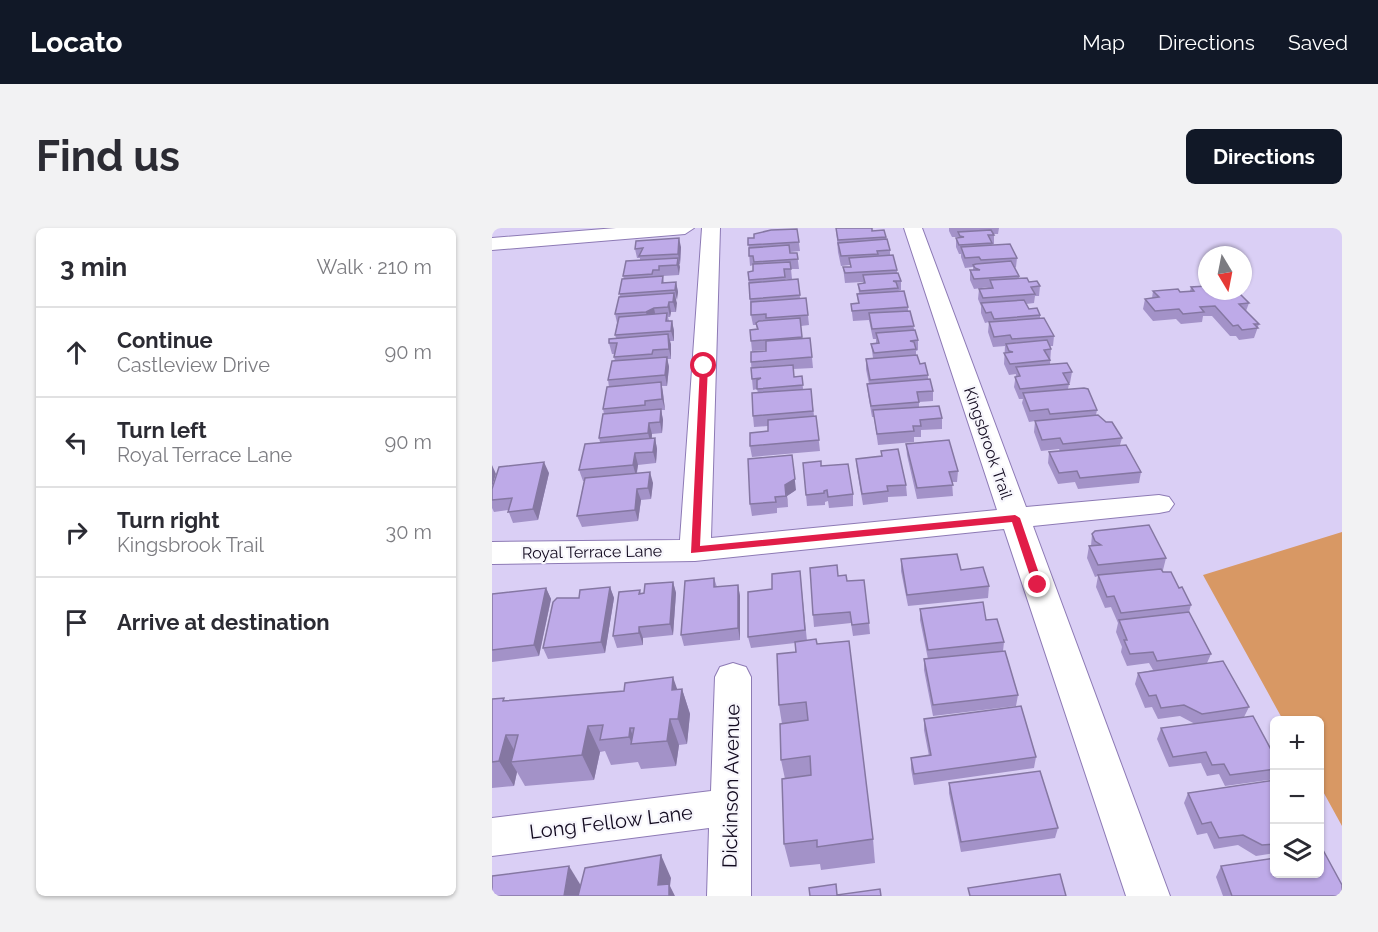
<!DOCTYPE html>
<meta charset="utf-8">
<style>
:root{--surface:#fff;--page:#f2f2f3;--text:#2b2b33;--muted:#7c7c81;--line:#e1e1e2;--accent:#111827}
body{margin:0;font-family:Raleway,sans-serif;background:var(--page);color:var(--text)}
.controls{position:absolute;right:18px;bottom:18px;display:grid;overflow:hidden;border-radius:9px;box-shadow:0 2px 4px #0004}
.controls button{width:54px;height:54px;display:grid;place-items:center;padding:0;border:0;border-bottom:2px solid var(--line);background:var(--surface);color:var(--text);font:30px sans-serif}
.compass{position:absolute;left:706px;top:18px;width:54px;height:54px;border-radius:50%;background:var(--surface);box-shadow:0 2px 4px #0004;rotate:170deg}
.stop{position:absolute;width:18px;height:18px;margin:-14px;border:4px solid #e11d48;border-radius:50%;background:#fff}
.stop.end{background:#e11d48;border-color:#fff;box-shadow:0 2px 6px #0008}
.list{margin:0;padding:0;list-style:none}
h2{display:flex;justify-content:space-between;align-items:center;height:78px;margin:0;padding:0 24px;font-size:26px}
h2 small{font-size:20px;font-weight:400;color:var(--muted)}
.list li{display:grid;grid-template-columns:39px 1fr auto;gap:18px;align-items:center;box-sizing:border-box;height:90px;padding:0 24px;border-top:2px solid var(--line)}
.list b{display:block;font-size:22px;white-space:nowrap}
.list p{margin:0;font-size:20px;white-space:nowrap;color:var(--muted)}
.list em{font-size:20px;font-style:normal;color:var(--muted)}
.icon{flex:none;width:33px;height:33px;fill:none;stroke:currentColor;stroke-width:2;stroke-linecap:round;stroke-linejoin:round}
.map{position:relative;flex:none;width:850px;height:668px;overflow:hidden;border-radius:9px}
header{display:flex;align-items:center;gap:36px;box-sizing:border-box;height:84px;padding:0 30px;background:var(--accent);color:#fff}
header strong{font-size:28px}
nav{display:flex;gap:33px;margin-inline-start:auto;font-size:21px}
.intro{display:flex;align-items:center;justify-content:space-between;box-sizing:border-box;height:144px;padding:0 36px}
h1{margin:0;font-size:42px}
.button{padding:15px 27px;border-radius:9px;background:var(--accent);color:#fff;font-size:21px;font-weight:700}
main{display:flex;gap:36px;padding:0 36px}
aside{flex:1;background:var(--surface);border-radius:9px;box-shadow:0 2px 4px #0004}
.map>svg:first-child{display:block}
.green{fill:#d89864}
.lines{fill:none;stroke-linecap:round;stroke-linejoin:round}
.minor-casing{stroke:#8d7ab5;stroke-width:2}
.minor{fill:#fff;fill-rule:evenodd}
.wall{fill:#a392c8}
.shaded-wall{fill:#8577a2}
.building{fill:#beaae8;stroke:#8577a2;stroke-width:1.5}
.route{fill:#e11d48}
.labels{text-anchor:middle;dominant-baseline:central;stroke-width:4.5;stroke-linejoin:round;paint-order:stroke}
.street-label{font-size:16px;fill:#11091e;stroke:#f7f6fc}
.near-street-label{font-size:20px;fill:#11091e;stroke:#f7f6fc}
</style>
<header>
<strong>Locato</strong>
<nav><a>Map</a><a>Directions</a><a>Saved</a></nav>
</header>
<div class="intro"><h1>Find us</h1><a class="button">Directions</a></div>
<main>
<aside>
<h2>3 min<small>Walk · 210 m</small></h2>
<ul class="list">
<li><svg class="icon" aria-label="ahead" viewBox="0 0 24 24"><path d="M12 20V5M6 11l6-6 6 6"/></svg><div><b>Continue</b><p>Castleview Drive</p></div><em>90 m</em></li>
<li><svg class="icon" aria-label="left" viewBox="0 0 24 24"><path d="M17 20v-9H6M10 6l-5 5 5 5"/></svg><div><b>Turn left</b><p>Royal Terrace Lane</p></div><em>90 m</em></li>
<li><svg class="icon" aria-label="right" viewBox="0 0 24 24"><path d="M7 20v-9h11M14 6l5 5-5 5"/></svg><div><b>Turn right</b><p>Kingsbrook Trail</p></div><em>30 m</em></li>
<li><svg class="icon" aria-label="arrive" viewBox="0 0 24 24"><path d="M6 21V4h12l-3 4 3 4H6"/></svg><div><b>Arrive at destination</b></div></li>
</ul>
</aside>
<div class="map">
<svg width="850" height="668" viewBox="0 0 850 668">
<rect width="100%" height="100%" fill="#dacff5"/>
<!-- green -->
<polygon class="green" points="850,304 850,598 828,558 828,493 791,492 711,347"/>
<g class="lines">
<defs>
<g id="minor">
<polygon points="124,0 202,0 193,6 0,22 0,10"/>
<polygon points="210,0 228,0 219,310 505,282 412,0 430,0 534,279 667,267 677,269 682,276 677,283 667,285 541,298 678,668 634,668 512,301 203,333 0,336 0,314 188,312"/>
<polygon points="241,435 254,439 259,449 259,668 215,668 217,600 0,628 0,590 219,563 223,449 228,439"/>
</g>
</defs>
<!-- minor casing -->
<use href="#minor" class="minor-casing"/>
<!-- minor -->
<use href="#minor" class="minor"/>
</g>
<!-- wall -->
<g class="wall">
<polygon points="344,0 380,3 394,9 398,22 398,28 405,42 405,45 409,53 409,62 406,63 416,79 416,83 426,112 426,122 424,123 424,127 428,136 436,147 436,151 441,163 441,173 427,174 427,179 450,190 450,201 429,202 429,209 422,209 422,214 386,217 382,189 380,189 376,166 375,156 377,156 374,141 374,131 381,130 379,116 384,115 384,111 381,111 377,92 361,93 359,76 366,75 365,66 367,66 366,56 371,55 371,54 353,55 351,39 358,39 358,37 349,38 346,24"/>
<polygon points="457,0 507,0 506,6 502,6 502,16 499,17 525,30 524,39 523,40 527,48 527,50 548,58 547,68 543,68 542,75 534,76 537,81 548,87 548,90 562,108 561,118 558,118 559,121 558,136 580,144 578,155 576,155 577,156 576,161 605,182 604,187 630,210 628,217 649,244 647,255 586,261 583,254 566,256 556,235 557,224 568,223 567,221 549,223 542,204 543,193 537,194 530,175 531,171 527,171 522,159 524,146 517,147 512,136 513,118 501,119 496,104 497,94 493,95 489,85 489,78 486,71 487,61 497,59 482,61 478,52 478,42 481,42 481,39 473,40 469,29 469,26 467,26 464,19 464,10 466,10 466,9 460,9 457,3"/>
<polygon points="305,1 308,23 298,24 298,25 305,25 307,41 299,41 300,51 293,51 294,52 306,51 308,70 314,70 317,97 309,98 310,111 318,110 321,140 301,141 302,149 310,148 311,161 319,161 322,188 324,188 328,223 260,229 258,218 276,203 276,198 262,199 261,188 266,165 265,161 261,162 260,151 259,134 274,123 274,122 260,123 259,113 265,102 264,97 261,97 259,87 256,44 261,43 261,37 258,38 256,10 262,10"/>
<polygon points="189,19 188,36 187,36 187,47 171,48 172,55 184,54 186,64 184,72 184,84 179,84 178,89 176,89 177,93 180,93 182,103 182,113 178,113 179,131 175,131 177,139 175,158 170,158 173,182 169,182 171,192 170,205 160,206 160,210 163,210 165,221 164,235 146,237 145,245 161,255 159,271 149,272 146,293 90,299 85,288 92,253 91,253 87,242 108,214 107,210 112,186 111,181 117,159 116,152 123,133 122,129 123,126 120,126 117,115 124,110 123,107 125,95 123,86 132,51 131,48 148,32 148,30 145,30 143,21"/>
<polygon points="699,59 731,65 757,75 754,83 767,96 762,110 747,112 744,108 738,108 720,88 711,88 710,94 689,96 684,91 661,93 651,81 653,71 660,70 661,63 688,64 698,63"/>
<polygon points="414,216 466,243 465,254 460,254 461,268 425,271 415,227"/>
<polygon points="389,223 414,257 415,268 396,269 396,274 371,277 365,242 364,231 389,228"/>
<polygon points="311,235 329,238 361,266 361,278 337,280 336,273 333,274 333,277 315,278"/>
<polygon points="57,245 46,292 21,295 16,282 2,284 0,280 0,261"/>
<polygon points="304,262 295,268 296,279 285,280 285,285 260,288 258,276"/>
<polygon points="600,306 674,330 671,342 670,342 671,344 687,360 699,377 697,384 719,426 715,435 757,479 752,489 783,529 783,551 733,558 727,546 715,548 709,535 677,539 665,511 669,500 703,496 688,488 666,491 660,479 653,480 643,456 646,445 661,442 657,435 635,438 629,424 630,419 624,404 626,395 619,379 613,380 604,359 606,348 603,349 595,330 597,318 599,318"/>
<polygon points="409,331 469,342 497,358 496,370 416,378 409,343"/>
<polygon points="308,343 315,413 325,416 381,611 383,635 329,642 328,636 298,639 292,616 293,551 289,532 290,496 287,477 304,424 303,415 259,420 256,409 280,361"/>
<polygon points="346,348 377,395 378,406 361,408 359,395 322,399 321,387"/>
<polygon points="222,350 225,359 246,357 248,368 248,412 192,418 189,407"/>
<polygon points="181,354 184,365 181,407 151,410 151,417 125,420 121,408 148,362 149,366 152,365"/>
<polygon points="118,359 122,370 113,425 56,431 51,420 87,370"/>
<polygon points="54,360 59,371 47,428 0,434 0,366"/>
<polygon points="428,381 494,392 512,414 511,423 526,467 524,478 441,488 432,442 432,431 436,431 428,392"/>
<polygon points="190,461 198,486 195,516 187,517 184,538 149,541 146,534 119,537 113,523 108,524 102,552 33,558 25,544 22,558 0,560 0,471 14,473"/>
<polygon points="432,491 544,529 542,540 422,557 419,541 419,530 437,528 432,502"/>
<polygon points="783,552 783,625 764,628 746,617 722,621 715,605 705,607 692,575 696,565"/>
<polygon points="457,555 566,600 563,610 469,624 457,565"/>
<polygon points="729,638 850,668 731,668 724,649"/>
</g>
<!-- shaded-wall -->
<g class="shaded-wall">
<polygon points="187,10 189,19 188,36 186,26"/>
<polygon points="186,30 188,39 187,47 185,37"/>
<polygon points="184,54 186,64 185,72 183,62"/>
<polygon points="182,65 185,75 184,84 181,74"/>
<polygon points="177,74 179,84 178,89 176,79"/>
<polygon points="162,80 164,90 156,94 154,84"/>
<polygon points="180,93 182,103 182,113 179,103"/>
<polygon points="176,106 179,116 179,131 177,121"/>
<polygon points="175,129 177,139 175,158 173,147"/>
<polygon points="169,154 171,165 173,182 170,171"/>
<polygon points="169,181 171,192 170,205 168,194"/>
<polygon points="157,195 160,206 159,216 156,205"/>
<polygon points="163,210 165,221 164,235 161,224"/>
<polygon points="143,225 146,237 144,248 141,237"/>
<polygon points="300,227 304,262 295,268 296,279 293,257"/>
<polygon points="52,234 57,245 46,292 41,281"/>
<polygon points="0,237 4,246 0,259"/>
<polygon points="158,244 161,255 159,271 156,260"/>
<polygon points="145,261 149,272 146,293 143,282"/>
<polygon points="181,354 184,365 181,407 178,396"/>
<polygon points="246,357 248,368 248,412 246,400"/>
<polygon points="118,359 122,370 113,425 109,414"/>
<polygon points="54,360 59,371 47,428 42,417"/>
<polygon points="147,399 151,410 151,417 147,405"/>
<polygon points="181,449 189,472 190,461 198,486 195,516 186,491 180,462"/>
<polygon points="178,491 187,517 184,538 175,513"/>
<polygon points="96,498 108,524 102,552 90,527"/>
<polygon points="138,500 144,516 140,516 137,509"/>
<polygon points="14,507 28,533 19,534 25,544 22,558 7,533"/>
<polygon points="169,627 179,650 178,658 183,668 171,668 166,657"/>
<polygon points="77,638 91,661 90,668 72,668"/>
</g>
<!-- building -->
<g class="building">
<polygon points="344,0 380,0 380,3 392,2 394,9 346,12"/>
<polygon points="305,1 307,14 256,17 256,10 262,10 262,6 279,2"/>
<polygon points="499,2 502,7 496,7 500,15 467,17 464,10 472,9 468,8 466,4"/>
<polygon points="187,10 186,26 147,28 151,20 143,21 144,13"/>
<polygon points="395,11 398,22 385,23 386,26 349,28 346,15"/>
<polygon points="518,16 525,30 489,32 487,29 473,30 469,19"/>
<polygon points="297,17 298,25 305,25 306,31 262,34 261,28 257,28 257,20"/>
<polygon points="401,27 405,42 353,45 351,39 359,39 357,30"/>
<polygon points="186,30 185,37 167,38 167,42 161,42 160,46 131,48 134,33"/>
<polygon points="519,33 527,48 482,51 478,42 488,42 483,40 481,37 484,36"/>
<polygon points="298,34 299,41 292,41 293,49 257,52 256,44 261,43 261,36"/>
<polygon points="406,45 409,53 401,53 404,54 406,60 368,63 366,56 373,55 371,47"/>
<polygon points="171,48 170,55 184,54 183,62 127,66 130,51"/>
<polygon points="535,50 537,54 545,53 548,58 539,59 543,66 491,70 487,61 501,60 498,52"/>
<polygon points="306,51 308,67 258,71 257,55"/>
<polygon points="715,58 715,63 729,63 731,65 746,64 757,75 747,76 767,96 762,96 766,100 750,102 746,97 741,98 723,78 708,79 712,84 691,86 687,81 663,83 653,71 667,69 661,63 686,61 688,64 702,63 699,59"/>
<polygon points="412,63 416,79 360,83 359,76 367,75 365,66"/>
<polygon points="182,65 181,74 177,74 176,79 162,80 154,84 123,86 127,69"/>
<polygon points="314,70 316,87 274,90 274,86 259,87 259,74"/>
<polygon points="532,72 537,81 545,80 548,87 502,91 499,84 494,85 489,75"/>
<polygon points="418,83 422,98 380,101 377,85"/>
<polygon points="175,85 174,93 180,93 179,103 123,107 127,89"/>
<polygon points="308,90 310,109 259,113 258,102 266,101 264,95 267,93"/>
<polygon points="552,90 562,108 520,111 518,107 502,109 497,94"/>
<polygon points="423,102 426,112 418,113 422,114 424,121 382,125 379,116 387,115 384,105"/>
<polygon points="176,106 177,121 161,122 160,126 122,129 125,115 117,115 117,111"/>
<polygon points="318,110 320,129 259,134 259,124 274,123 274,113"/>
<polygon points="555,112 559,121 552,122 558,132 518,136 512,125 521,124 517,123 514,116"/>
<polygon points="425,127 428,136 433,135 436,147 378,152 374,131"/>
<polygon points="175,129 173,147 116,152 120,133"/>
<polygon points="575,135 580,144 571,145 577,156 528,161 523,149 528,148 524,139"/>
<polygon points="301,137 302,149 310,148 311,157 265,161 265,152 269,150 260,151 259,140"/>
<polygon points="438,151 441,163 425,164 427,174 379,178 375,156"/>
<polygon points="169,154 170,171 153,173 153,177 111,181 115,159"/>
<polygon points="592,160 596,161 605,182 558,186 556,181 538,183 531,165"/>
<polygon points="319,161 321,183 261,188 260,165"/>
<polygon points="447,178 450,190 428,192 429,198 421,198 422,203 385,206 381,182"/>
<polygon points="169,181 168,194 157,195 156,205 107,210 111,186"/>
<polygon points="606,187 614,194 620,194 630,210 571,216 568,210 550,212 543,193"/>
<polygon points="324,188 327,212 258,218 258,205 276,203 276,192"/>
<polygon points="163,210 161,224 143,225 141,237 87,242 93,216"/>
<polygon points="457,212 466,243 457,244 461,257 425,260 414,216"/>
<polygon points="634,217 649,244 588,250 585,243 567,245 557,224"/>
<polygon points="406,221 414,257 395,258 396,263 370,266 364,231 390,228 389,223"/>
<polygon points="300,227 303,251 293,257 294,268 283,269 284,274 258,276 256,231"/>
<polygon points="329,233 329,238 356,236 361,266 336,269 335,262 332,263 332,265 314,267 311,235"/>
<polygon points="52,234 41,281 16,284 20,270 0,272 0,261 7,239"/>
<polygon points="158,244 156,260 145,261 143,282 85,288 93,250"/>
<polygon points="657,297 674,330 606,337 597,318 609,317 603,313 600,306 603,303"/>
<polygon points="465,326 469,342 491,339 497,358 415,367 409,331"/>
<polygon points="345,337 346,348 354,347 355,353 372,352 377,395 360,397 358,384 321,387 318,340"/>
<polygon points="669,341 671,344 679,344 687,360 690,359 699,377 629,385 622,368 615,369 606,347"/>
<polygon points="308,343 313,402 256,409 256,364 280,361 280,346"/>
<polygon points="222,350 222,359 246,357 246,400 189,407 193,353"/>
<polygon points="181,354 178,396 147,399 147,405 121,408 127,364 148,362 147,366 152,365 153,356"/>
<polygon points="118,359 109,414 51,420 61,374 65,370 87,370 88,362"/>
<polygon points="54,360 42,417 0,422 0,366"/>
<polygon points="491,374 494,392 505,391 512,414 436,422 428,381"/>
<polygon points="697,384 719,426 665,433 661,424 638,426 632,412 635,412 627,392"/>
<polygon points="324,411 325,416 357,413 381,611 325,619 325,612 292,616 290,551 319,547 318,528 289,532 288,496 316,492 314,474 287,477 285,426 304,424 303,414"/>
<polygon points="513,423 526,467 441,477 432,431"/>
<polygon points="731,433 757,479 710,486 692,477 669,480 664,467 657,468 646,445"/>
<polygon points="181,449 180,462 190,461 186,491 178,491 175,513 139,516 142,500 138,500 137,509 108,512 111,497 96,498 90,527 19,534 26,507 14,507 7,533 0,534 0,471 12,470 11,473 132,463 133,455"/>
<polygon points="529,478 544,529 422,546 419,530 439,527 432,491"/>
<polygon points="761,488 783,529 783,541 738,547 732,536 720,537 714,524 681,529 669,500"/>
<polygon points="548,543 566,600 469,614 457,555"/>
<polygon points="783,552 783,616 770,617 751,607 727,610 719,594 710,596 696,565"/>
<polygon points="831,622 850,657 850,668 740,668 729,638 783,630 783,645 828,645 828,623"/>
<polygon points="169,627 166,657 177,656 177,668 86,668 93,640"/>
<polygon points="77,638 72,668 0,668 0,648"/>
<polygon points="568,646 574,668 478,668 476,660"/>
<polygon points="344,656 345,667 388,661 389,668 318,668 317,660"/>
</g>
<!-- route -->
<polygon class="route" points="212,136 216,138 208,318 523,287 528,290 551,357 550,359 541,357 520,294 199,325 208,138"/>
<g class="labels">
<!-- street labels -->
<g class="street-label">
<text transform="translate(496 215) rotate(71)">Kingsbrook Trail</text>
<text transform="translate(100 324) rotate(-1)">Royal Terrace Lane</text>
</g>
<!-- near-street labels -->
<g class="near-street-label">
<text transform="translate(239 558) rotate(-89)">Dickinson Avenue</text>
<text transform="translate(119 594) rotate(-7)">Long Fellow Lane</text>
</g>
</g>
</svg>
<div class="controls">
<button>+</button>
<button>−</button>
<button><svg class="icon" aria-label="layers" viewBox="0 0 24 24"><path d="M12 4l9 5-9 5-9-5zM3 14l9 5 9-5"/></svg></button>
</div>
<svg class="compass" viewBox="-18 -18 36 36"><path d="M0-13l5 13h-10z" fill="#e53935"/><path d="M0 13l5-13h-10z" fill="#7c7c81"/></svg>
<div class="stop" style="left:212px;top:138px"></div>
<div class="stop end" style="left:546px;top:357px"></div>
</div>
</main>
